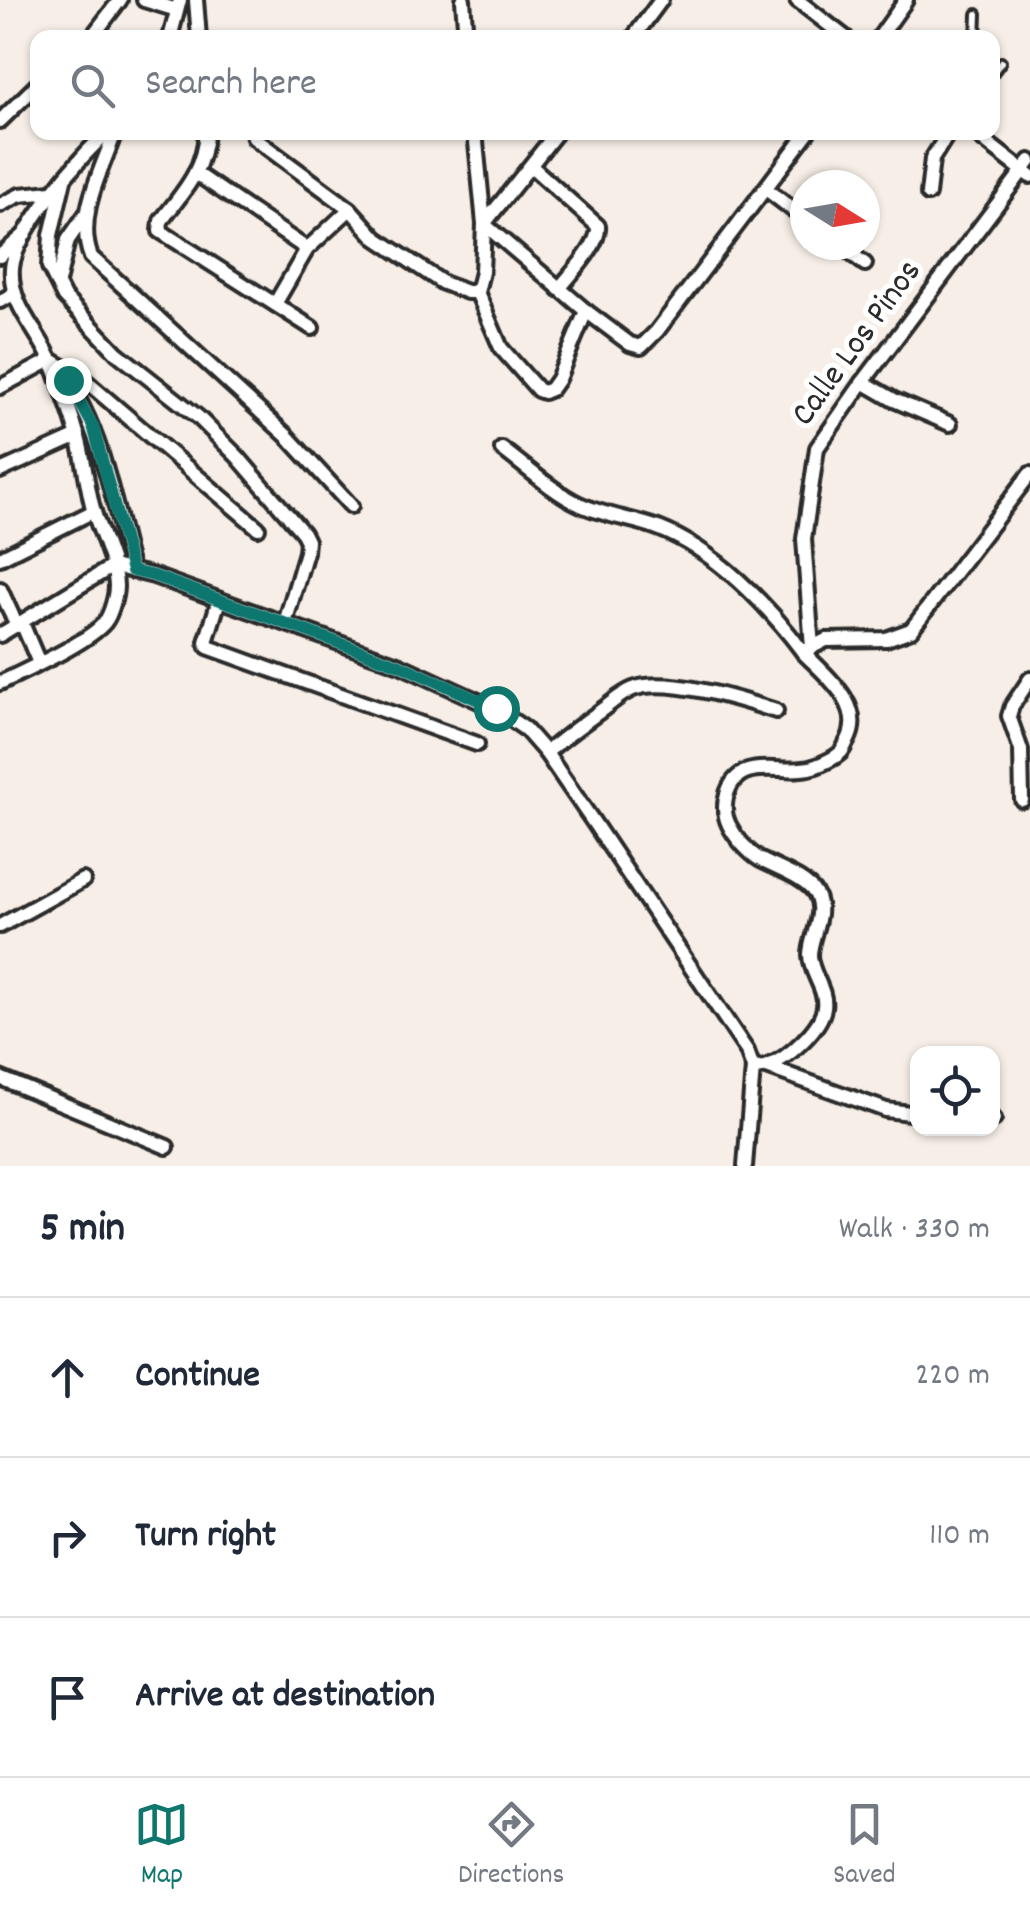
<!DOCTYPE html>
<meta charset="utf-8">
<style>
:root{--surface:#fff;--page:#f6f6f7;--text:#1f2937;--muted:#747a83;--line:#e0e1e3;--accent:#0f766e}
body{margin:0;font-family:Dekko,sans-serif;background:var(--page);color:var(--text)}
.controls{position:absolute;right:30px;bottom:30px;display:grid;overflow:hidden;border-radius:20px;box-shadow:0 2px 8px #0004}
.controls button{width:90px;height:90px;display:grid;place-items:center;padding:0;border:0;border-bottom:2px solid var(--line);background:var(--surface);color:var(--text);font:50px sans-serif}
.compass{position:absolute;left:790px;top:170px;width:90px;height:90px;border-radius:50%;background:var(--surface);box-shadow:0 2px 8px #0004;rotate:101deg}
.stop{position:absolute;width:30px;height:30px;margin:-22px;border:8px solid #0f766e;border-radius:50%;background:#fff}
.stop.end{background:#0f766e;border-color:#fff;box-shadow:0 2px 10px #0008}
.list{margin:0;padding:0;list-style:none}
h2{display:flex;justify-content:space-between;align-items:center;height:130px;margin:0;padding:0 40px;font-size:42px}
h2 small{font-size:32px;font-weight:400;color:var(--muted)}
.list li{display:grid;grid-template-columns:65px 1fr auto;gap:30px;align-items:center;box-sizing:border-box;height:160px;padding:0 40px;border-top:2px solid var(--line)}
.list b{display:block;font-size:38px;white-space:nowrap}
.list em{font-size:32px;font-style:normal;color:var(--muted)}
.icon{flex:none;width:55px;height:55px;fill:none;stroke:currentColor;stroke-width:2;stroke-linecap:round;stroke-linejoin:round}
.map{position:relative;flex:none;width:1030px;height:1166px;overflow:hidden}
.search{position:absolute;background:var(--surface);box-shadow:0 2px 8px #0004;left:30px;right:30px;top:30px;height:110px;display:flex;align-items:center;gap:25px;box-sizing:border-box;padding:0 35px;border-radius:20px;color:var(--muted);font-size:38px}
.sheet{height:610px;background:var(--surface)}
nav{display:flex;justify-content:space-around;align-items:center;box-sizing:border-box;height:140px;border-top:2px solid var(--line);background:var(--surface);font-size:28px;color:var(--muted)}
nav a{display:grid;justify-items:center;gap:5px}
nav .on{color:var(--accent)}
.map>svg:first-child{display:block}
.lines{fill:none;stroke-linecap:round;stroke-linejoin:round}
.lane-casing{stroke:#2b2b2b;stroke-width:14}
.street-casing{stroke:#2b2b2b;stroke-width:20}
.lane{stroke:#fff;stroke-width:6}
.street{stroke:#fff;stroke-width:12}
.route{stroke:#0f766e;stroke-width:12}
.labels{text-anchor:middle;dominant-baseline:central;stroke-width:10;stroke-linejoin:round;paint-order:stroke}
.street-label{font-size:35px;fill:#2b2b2b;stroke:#fff}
</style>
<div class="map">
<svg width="1030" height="1166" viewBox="0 0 1030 1166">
<rect width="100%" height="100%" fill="#f7efe7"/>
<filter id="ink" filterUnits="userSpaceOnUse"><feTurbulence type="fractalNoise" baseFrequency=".01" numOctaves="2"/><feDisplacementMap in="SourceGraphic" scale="20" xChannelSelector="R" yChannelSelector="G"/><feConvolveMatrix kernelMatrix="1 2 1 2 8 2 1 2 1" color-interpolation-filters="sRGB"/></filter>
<g filter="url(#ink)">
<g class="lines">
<defs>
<g id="lane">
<polyline points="976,38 977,14"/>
<polyline points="992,74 1001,62"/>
</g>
<g id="street">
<polyline points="144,0 177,10"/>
<polyline points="196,0 199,38"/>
<polyline points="463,0 466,38"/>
<polyline points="797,0 846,38"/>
<polyline points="91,38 120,0"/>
<polyline points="170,38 180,0"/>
<polyline points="633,38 661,0"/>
<polyline points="879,38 906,0"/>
<polyline points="0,121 38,84"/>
<path d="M115,132C102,170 75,217 91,257L287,436L351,506"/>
<path d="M206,132C204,171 183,192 161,221L160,231L312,328"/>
<polyline points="253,132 254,138 350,209 376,238 443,283 467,292 477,292 482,272 484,224 557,132"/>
<polyline points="475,132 484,224 586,311 630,344 641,347 657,331 808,132"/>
<polyline points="973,132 1030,176"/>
<path d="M531,166L598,226C600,245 571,273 559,289"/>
<polyline points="197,174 307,249"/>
<polyline points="64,180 51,235 49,267 64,297 117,353 198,417 238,457 303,533 307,541 306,552 285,623"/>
<polyline points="766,189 805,219"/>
<polyline points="928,194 932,159 949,132"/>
<polyline points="0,205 20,195 52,192"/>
<polyline points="840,245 865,264"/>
<polyline points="0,256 24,235"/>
<polyline points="58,282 68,240 86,214"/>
<polyline points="477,292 501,348 538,390 544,392 551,389 558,379 586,311"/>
<polyline points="0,301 14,294"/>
<polyline points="275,304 307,249 350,209"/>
<polyline points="51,360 81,377 258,528"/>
<path d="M56,366C102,421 113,503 132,571"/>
<polyline points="863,382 894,400 950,424"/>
<polyline points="0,387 51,360"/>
<path d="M502,449C525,466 552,491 577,503C603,516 631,518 658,528C715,550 767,604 803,652"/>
<polyline points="0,471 78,436"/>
<polyline points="0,558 94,511"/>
<polyline points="0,589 17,626"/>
<polyline points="219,600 206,642 208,647 477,744"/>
<polyline points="22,623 39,663"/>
<polyline points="0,635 113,566 154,576 400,665 496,709 525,729 546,753 592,820 747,1051 753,1068 745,1166"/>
<polyline points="812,648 804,539 817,448 863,382 1030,161"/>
<path d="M0,683C26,670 88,643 105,622C111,614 116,596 116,586C115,561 101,536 94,512C87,488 85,462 78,437C71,413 62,388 53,365C40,331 9,307 12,268C15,233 80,155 108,132"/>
<path d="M546,753C565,736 586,722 607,706C615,700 623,693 633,689C667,676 742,700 776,711"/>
<polyline points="1022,800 1021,750 1009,716 1012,706 1030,679"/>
<polyline points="0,926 83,880"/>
<polyline points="767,1067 886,1110 918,1114"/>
<path d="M753,1068C755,1068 766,1067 768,1066C787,1059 822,1028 824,1007C827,990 810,973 810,955C810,937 826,914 816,895C807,878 775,868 759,859C747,851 735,837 729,825C719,805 728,774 752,770C772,766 793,773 813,767C820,765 835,758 840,753C844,750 845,744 848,740C866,705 824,674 803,652L826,640L886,639L911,630L1030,474"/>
<polyline points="0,1078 167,1147"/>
<polyline points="992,1119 994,1119"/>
</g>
</defs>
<!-- lane casing -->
<use href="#lane" class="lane-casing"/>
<!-- street casing -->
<use href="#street" class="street-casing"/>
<!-- lane -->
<use href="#lane" class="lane"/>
<!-- street -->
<use href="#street" class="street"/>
</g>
</g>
<g class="lines" filter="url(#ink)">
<!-- route -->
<polyline class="route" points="68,380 93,426 132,571 154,576 400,665 496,708"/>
</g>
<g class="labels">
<!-- street labels -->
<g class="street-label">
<text transform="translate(858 344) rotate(-54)">Calle Los Pinos</text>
</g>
</g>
</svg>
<div class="controls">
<button><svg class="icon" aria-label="locate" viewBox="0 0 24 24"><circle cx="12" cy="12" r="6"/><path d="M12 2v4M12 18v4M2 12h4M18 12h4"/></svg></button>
</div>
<svg class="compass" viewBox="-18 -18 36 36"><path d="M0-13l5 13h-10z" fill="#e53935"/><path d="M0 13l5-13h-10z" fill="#747a83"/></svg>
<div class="stop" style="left:496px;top:708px"></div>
<div class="stop end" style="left:68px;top:380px"></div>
<div class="search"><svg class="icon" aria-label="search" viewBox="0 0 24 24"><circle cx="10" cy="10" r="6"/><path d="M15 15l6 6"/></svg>Search here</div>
</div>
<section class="sheet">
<h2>5 min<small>Walk · 330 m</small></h2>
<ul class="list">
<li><svg class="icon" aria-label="ahead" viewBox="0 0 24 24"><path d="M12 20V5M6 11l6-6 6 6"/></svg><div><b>Continue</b></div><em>220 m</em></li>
<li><svg class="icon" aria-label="right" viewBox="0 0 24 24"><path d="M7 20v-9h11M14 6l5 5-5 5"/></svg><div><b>Turn right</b></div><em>110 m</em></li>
<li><svg class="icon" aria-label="arrive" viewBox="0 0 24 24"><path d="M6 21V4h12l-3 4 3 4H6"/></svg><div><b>Arrive at destination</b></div></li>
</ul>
</section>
<nav>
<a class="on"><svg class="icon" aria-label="map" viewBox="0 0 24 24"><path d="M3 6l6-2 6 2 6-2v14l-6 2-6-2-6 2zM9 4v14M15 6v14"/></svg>Map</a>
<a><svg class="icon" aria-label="directions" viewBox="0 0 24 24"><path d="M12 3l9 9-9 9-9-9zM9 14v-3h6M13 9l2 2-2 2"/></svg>Directions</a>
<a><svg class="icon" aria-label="saved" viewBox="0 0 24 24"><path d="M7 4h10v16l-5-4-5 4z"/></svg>Saved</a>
</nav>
